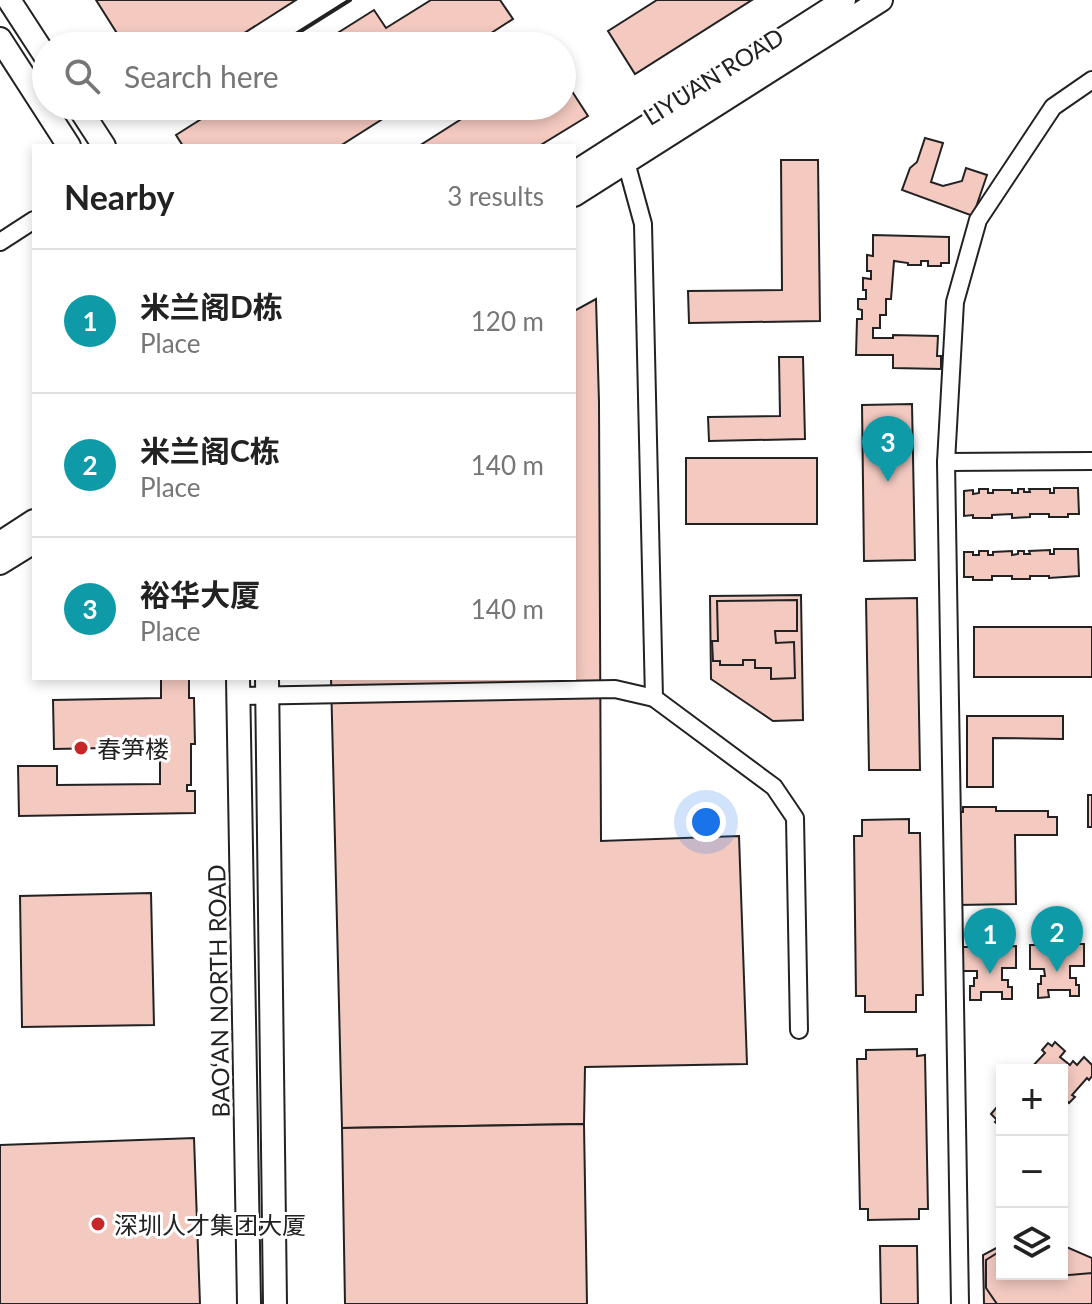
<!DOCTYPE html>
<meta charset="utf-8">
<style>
:root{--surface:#fff;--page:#f6f6f6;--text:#222;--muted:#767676;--line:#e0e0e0;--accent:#111827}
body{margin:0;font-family:Lato,"Noto Sans SC",sans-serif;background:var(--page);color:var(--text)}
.controls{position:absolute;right:24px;bottom:24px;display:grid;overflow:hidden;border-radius:0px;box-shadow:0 4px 12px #0003}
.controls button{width:72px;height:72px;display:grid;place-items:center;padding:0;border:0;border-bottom:2px solid var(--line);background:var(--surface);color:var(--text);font:40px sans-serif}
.you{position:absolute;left:706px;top:822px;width:28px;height:28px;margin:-20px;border:6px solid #fff;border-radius:50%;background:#1a73e8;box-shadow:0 0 0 12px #1a73e833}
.badge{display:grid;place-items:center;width:52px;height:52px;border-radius:50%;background:var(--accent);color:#fff;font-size:26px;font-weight:700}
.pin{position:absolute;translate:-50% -66px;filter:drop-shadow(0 2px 4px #0008)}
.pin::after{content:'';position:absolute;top:42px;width:28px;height:24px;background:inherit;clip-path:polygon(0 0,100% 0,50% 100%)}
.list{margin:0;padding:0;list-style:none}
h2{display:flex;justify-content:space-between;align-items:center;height:104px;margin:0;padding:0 32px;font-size:34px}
h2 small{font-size:26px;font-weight:400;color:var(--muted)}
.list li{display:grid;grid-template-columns:52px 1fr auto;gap:24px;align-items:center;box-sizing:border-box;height:144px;padding:0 32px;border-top:2px solid var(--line)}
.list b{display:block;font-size:30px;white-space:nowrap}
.list p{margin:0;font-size:26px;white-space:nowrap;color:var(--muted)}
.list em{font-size:26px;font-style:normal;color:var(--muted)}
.icon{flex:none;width:44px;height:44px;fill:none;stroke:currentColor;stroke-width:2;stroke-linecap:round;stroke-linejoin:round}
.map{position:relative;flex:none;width:1092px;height:1304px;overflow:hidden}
.search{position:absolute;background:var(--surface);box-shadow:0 4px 12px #0003;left:32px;top:32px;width:544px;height:88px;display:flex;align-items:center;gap:20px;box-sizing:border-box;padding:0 28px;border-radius:44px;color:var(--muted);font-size:30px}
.panel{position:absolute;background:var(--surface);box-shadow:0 4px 12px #0003;left:32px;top:144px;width:544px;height:536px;border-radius:0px}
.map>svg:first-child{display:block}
.building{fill:#f3c9c0;stroke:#222;stroke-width:2}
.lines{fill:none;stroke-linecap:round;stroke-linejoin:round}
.street-casing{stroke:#222;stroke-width:20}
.secondary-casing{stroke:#222;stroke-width:26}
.street{stroke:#fff;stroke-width:16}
.secondary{stroke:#fff;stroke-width:22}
.wall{stroke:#222;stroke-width:4}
.poi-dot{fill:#c62828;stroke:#fff;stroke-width:3}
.labels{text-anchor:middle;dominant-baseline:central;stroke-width:6;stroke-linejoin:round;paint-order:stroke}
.street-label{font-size:24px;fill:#222;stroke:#fff}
.poi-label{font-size:24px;fill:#222;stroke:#fff;text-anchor:start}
</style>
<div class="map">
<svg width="1092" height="1304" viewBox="0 0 1092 1304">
<rect width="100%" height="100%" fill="#fff"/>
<!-- building -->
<g class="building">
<polygon points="96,0 296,0 224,46 125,46"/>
<polygon points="431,0 500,0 513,19 471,46 317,46 374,10 386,28"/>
<polygon points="657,0 752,0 635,74 608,31"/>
<polygon points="562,76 588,116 539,146 419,146 482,106 562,106"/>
<polygon points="222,106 403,106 340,146 183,146 176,135"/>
<polygon points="925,138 943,143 931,182 943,186 962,181 966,168 987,175 973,216 902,190 910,168 917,162"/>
<polygon points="781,160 818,160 820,321 689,323 688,291 782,290"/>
<polygon points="873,235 949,237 949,263 941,263 941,266 928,266 928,261 921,261 921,265 908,265 908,263 894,261 891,299 886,299 886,315 880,315 880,328 873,328 873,338 893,338 893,335 938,336 937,356 941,356 941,369 893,368 893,355 856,355 857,319 862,319 862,310 858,309 858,299 866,299 866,290 863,290 863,278 871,279 871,271 867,271 867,255 873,256"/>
<polygon points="596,299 599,402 601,841 739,836 747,1064 585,1067 584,1124 342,1128 331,678 574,678 574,311"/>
<polygon points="779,357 803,357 805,439 709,441 708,417 780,416"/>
<polygon points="912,404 915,560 864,561 862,405"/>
<rect x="686" y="458" width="131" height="66"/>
<polygon points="1054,488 1078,488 1079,514 1068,514 1068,517 1049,517 1049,514 1030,514 1030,517 1012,518 1012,514 992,515 992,518 973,518 973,515 964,516 964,491 973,490 973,494 979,493 979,489 988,489 988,493 993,493 993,490 1012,490 1012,493 1018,493 1018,489 1024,489 1024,492 1030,492 1029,489 1050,489 1050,493 1054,493"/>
<polygon points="1054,549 1078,549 1079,576 1049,578 1049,576 1030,576 1030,579 1012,579 1012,576 992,576 992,580 973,580 973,577 964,577 964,552 973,552 973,555 979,555 979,551 988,551 988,555 993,555 993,552 1012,551 1012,555 1018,554 1018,551 1024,551 1024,554 1030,554 1029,551 1050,550 1050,554 1054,554"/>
<polygon points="801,595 803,720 773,721 711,679 710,596"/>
<polygon points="917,598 920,770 869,770 866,599"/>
<polygon points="797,600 797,631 775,631 776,643 794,642 795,678 771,679 771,668 755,668 755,660 743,660 743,665 720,665 720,661 713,661 712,641 718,641 717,601"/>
<rect x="974" y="627" width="118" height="50"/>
<polygon points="161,678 189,678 189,698 194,698 195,744 191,744 191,785 187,785 187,791 195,791 195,813 19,816 18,766 57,766 57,785 160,784 160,747 54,749 53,700 161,698"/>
<polygon points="967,716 1063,716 1063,739 993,738 993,787 967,787"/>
<rect x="1088" y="795" width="4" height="32"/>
<polygon points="963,807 996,807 996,811 1048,811 1048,817 1057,817 1057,835 1015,835 1016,904 958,905 958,812 963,812"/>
<polygon points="909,819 909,833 920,833 923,995 916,995 916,1012 865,1012 865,996 856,996 854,836 862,836 862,820"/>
<polygon points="151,893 154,1025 22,1027 20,896"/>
<polygon points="1072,941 1072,944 1084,944 1084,966 1070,966 1070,978 1076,978 1076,985 1079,985 1079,996 1070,996 1070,990 1048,990 1049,997 1038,998 1038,984 1041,984 1041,976 1045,976 1044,969 1030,969 1030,945 1044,945 1044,942"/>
<polygon points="977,944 1004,944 1004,947 1016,946 1016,968 1002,968 1002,980 1008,980 1008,987 1012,987 1012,999 1002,999 1002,992 981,992 981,1000 970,1000 970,986 974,986 974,978 977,978 977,971 963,971 962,947 977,947"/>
<polygon points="1055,1042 1065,1051 1060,1057 1070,1065 1073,1061 1077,1065 1084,1057 1092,1065 1092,1076 1089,1080 1087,1078 1072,1095 1075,1097 1069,1103 1065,1099 1062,1103 1062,1070 1029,1070 1045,1053 1042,1050 1048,1043 1052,1046"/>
<polygon points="917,1049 917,1056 925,1055 928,1209 919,1209 919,1219 868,1220 868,1209 860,1209 857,1059 866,1059 866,1050"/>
<polygon points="1002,1101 1002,1128 995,1122 997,1120 991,1114"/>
<polygon points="584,1124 587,1304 345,1304 342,1128"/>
<polygon points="194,1138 200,1304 0,1304 0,1145"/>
<polygon points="1002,1245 1002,1274 1062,1274 1062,1245 1092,1258 1092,1304 984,1304 983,1255"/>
<polygon points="880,1246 917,1246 918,1304 881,1304"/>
<polygon points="1002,1250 1002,1274 1056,1274 1058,1276 1092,1273 1092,1304 997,1304 986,1288 986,1260"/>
</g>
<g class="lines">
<defs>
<g id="street">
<polyline points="620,155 626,162 643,224 654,698 774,787 795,818 799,1030"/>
<polyline points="0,242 34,220"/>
<polyline points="946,462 1092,461"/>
<polyline points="239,696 615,689 654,698"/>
<polyline points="960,1304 946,462 955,302 978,220 1053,107 1092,80"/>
</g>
<g id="secondary">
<polyline points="9,0 46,57"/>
<polyline points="0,39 69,146"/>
<polyline points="78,106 104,146"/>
<polyline points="574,173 844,0"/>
<polyline points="574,195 881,0"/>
<polyline points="0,543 34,521"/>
<polyline points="0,563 34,542"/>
<polyline points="238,678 249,1304"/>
<polyline points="267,678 275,1304"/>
</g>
</defs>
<!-- street casing -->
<use href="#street" class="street-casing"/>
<!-- secondary casing -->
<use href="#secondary" class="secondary-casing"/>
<!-- street -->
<use href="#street" class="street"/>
<!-- secondary -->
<use href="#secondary" class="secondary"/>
<!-- wall -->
<g class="wall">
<polyline points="277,46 350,0"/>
<polyline points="168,116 183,106"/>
</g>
</g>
<!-- markers -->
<g class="poi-dot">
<circle cx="81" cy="748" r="8"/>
<circle cx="98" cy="1224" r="8"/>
</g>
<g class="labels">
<!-- street labels -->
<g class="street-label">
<text transform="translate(713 76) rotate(-32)">LIYUAN ROAD</text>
<text transform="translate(218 991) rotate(-91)">BAO‘AN NORTH ROAD</text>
</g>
<!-- poi labels -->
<g class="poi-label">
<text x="97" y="748">春笋楼</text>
<text x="114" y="1224">深圳人才集团大厦</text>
</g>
</g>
</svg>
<div class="controls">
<button>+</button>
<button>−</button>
<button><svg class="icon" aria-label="layers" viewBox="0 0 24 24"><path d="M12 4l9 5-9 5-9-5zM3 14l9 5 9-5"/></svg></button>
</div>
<div class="you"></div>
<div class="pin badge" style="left:990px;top:974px;background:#0f9aa8">1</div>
<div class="pin badge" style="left:1057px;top:972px;background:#0f9aa8">2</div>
<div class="pin badge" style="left:888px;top:482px;background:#0f9aa8">3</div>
<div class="search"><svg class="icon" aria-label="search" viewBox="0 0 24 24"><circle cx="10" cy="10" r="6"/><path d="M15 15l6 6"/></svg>Search here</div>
<section class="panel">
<h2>Nearby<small>3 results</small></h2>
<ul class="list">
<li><span class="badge" style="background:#0f9aa8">1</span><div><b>米兰阁D栋</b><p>Place</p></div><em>120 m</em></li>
<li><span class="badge" style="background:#0f9aa8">2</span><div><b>米兰阁C栋</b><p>Place</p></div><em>140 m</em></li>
<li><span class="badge" style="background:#0f9aa8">3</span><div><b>裕华大厦</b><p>Place</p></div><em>140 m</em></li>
</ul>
</section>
</div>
